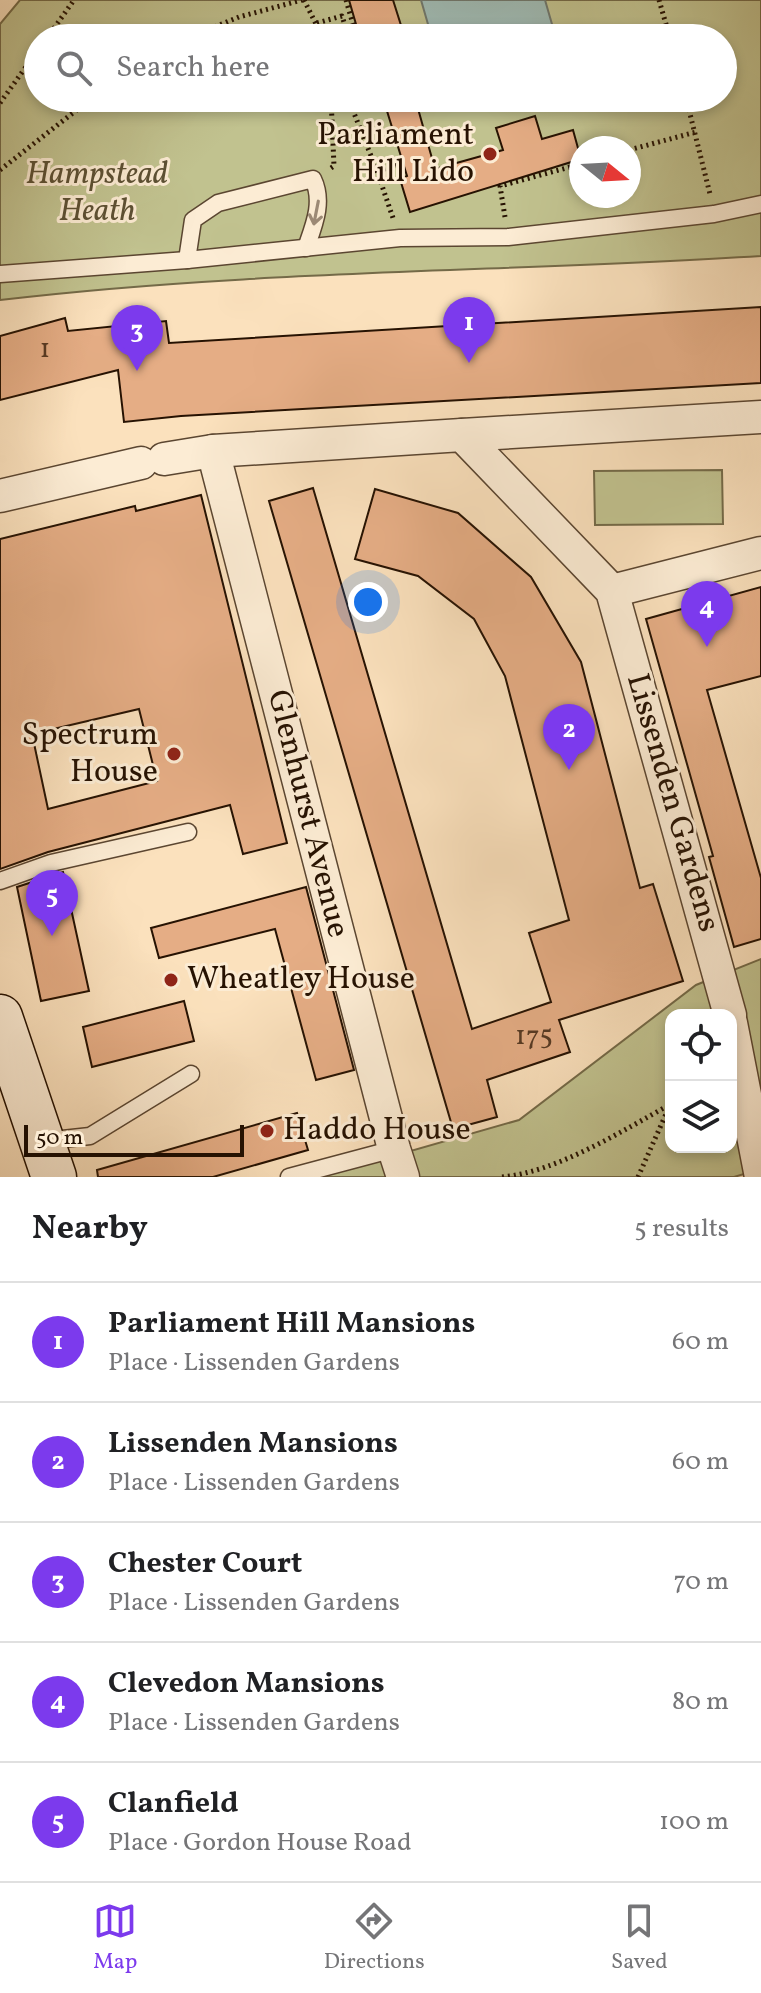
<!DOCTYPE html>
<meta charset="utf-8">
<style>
:root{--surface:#fff;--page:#f2f2f2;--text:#202124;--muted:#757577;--line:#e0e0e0;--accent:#7c3aed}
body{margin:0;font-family:Vollkorn,serif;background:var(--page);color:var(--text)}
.controls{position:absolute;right:24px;bottom:24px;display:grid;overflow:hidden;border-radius:16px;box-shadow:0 4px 12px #0003}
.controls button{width:72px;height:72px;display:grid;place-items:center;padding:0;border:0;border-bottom:2px solid var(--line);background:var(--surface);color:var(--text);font:40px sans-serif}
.compass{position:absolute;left:569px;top:136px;width:72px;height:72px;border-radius:50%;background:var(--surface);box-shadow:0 4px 12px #0003;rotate:108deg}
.scale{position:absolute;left:24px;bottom:20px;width:220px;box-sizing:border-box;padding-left:8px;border:4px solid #261202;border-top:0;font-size:22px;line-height:28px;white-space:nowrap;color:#261202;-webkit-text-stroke:6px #fcecd4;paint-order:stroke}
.you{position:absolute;left:368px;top:602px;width:28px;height:28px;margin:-20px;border:6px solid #fff;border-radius:50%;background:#1a73e8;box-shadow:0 0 0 12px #1a73e833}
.badge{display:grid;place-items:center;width:52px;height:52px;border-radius:50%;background:var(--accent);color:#fff;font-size:26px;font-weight:700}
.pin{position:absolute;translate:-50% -66px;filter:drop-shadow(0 2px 4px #0008)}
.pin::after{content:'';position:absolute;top:42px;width:28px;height:24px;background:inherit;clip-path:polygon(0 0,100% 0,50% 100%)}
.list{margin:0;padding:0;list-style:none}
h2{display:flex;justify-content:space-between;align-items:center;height:104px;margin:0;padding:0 32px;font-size:34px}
h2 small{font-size:26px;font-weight:400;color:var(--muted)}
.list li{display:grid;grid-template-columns:52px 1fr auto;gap:24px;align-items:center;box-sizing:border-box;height:120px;padding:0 32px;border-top:2px solid var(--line)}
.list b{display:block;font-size:30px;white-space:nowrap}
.list p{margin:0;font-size:26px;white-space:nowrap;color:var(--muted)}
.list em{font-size:26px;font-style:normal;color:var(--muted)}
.icon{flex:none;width:44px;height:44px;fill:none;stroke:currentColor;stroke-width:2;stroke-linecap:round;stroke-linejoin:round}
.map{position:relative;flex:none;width:761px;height:1177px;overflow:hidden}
.search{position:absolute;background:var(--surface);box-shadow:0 4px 12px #0003;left:24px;right:24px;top:24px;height:88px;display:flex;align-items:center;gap:20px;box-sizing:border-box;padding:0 28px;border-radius:44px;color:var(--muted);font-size:30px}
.sheet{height:704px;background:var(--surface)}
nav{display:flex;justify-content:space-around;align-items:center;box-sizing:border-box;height:112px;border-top:2px solid var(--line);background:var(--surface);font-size:22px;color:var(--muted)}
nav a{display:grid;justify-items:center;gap:4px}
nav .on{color:var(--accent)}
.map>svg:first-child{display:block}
.green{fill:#c1c28f;stroke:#746a48;stroke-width:2;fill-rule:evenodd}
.water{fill:#9fbcb6;stroke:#6f786e;stroke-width:2}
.building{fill:#e5ad85;stroke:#261202;stroke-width:2;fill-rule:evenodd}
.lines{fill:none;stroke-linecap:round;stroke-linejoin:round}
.lane-casing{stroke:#5b4631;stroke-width:19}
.street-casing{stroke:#5b4631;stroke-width:35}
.secondary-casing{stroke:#261202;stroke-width:47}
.path{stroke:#261202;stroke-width:5;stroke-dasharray:2 4;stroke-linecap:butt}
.lane{stroke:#fcecd4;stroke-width:16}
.street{stroke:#fcecd4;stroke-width:32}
.secondary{stroke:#fcecd4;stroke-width:44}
.oneway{stroke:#9c8a76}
.poi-dot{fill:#8f2418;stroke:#fcecd4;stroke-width:3}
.labels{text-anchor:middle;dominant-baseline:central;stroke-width:6;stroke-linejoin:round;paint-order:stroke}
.number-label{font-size:28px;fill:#563923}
.poi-label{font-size:32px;fill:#261202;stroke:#fcecd4;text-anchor:end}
.park-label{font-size:32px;font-style:italic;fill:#5c5033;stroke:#fcecd4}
.street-label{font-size:32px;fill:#261202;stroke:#fcecd4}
</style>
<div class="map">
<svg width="761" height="1177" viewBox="0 0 761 1177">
<rect width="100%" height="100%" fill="#fbe1bd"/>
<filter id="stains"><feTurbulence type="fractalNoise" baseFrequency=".0025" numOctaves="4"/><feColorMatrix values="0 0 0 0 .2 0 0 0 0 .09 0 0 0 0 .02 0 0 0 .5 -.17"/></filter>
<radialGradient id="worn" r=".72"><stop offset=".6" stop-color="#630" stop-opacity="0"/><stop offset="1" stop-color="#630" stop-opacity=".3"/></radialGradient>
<!-- green -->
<g class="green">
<path d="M20,0H761V256C507,272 253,270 0,300V24ZM38,38H723V98H38ZM581,148H629V196H581Z"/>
<polygon points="722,470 723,524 595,525 594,471"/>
<path d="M761,959V1169L734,1177H320L519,1120L696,985ZM671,1015H731V1147H671Z"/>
</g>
<!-- water -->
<polygon class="water" points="421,0 545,0 556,38 432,38"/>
<!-- building -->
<g class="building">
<polygon points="349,0 393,0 405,38 360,38"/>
<polygon points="383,98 415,98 435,169 503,150 496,128 535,116 542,139 573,130 581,159 410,212 400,179 407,176"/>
<polygon points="761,307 761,383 181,416 124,422 118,370 0,400 0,336 65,318 68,331 166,321 169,343"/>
<polygon points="313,488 472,1029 551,1002 529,933 569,920 505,676 474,619 418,576 355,559 375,489 458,513 531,577 581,662 640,888 653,884 683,981 559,1020 570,1052 487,1080 497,1117 453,1129 269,501"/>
<path d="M201,495L287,843L243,854L230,805L48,852L0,869V539L135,506L136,511ZM139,709L157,781L48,809L32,734Z"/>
<polygon points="761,587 761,676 707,690 761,878 761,939 734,947 709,857 713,856 646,619"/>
<polygon points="63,872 89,991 41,1001 17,887"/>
<polygon points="306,887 354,1070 316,1080 275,929 159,958 151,928"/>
<polygon points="184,1001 194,1041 92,1067 83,1027"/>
<polygon points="297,1113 308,1150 213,1177 98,1177 97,1170"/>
</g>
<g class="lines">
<defs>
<g id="lane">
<path d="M187,260L193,220L218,203L313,179C324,202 314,225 306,248"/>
<polyline points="0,274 187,260 400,238 508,237 714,214 761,204"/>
<polyline points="0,881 51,863 188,832"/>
<polyline points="44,1141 90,1136 191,1074"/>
<polyline points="289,1177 394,1149"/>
</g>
<g id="street">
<polyline points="462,435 761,417"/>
<polyline points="213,451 394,1149 403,1177"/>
<polyline points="164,459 213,451 462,435 612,591 730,1015"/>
<polyline points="0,496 141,463"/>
<polyline points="612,591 761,553"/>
<polyline points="731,1023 761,1177"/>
</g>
<polyline id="secondary" points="0,1017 54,1177"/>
</defs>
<!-- lane casing -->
<use href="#lane" class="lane-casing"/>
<!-- street casing -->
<use href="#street" class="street-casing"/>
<!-- secondary casing -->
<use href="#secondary" class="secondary-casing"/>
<!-- path -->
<g class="path">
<polyline points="304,0 323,38"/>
<polyline points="346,0 357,38"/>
<polyline points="659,0 670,38"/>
<polyline points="317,23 342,16 349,38"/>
<polyline points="47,38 74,0"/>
<polyline points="187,38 239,17 302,0"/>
<polyline points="348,98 377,171 393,218"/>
<polyline points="686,98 710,194"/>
<polyline points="0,103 38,50"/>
<polyline points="629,150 696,132"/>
<polyline points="331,168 334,166 331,98"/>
<polyline points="0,170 92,98"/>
<polyline points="378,171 398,165 403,178"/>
<polyline points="505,217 500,186 581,164"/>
<path d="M502,1177C557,1172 622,1131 671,1104"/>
<polyline points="638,1177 670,1105"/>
</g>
<!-- lane -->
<use href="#lane" class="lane"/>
<!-- street -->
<use href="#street" class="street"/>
<!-- secondary -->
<use href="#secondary" class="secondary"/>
</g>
<!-- one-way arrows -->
<defs><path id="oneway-shaft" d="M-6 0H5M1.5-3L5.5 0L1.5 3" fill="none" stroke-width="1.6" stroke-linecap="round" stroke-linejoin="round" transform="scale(2)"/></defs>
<use class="oneway" href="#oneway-shaft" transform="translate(316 213) rotate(101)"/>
<!-- markers -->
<g class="poi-dot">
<circle cx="490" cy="154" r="8"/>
<circle cx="174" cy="754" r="8"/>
<circle cx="171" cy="980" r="8"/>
<circle cx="267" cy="1131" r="8"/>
</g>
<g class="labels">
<!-- number labels -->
<g class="number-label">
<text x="45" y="349">1</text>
<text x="534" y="1036">175</text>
</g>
<!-- poi labels -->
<g class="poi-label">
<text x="474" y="136">Parliament<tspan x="474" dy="37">Hill Lido</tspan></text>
<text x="158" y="736">Spectrum<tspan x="158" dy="37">House</tspan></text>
<text x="187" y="980" text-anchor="start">Wheatley House</text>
<text x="283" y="1131" text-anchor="start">Haddo House</text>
</g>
<!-- park labels -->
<g class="park-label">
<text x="97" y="175">Hampstead<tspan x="97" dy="37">Heath</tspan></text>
</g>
<!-- street labels -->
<g class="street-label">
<text transform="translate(672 803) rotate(74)">Lissenden Gardens</text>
<text transform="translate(307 814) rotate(76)">Glenhurst Avenue</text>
</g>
</g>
<rect width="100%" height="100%" filter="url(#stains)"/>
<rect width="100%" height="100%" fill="url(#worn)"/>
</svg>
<div class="controls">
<button><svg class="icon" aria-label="locate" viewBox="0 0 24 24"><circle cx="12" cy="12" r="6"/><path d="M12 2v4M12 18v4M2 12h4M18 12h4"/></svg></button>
<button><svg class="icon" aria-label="layers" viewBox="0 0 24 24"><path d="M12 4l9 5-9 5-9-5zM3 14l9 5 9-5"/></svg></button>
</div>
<svg class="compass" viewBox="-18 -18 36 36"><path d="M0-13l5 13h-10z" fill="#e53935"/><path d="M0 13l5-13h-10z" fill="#757577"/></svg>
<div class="scale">50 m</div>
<div class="you"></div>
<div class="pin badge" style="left:469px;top:363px">1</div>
<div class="pin badge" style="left:569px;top:770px">2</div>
<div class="pin badge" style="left:137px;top:371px">3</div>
<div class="pin badge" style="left:707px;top:647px">4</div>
<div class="pin badge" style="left:52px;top:936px">5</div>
<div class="search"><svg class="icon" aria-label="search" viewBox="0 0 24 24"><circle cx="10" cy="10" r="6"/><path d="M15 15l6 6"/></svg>Search here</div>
</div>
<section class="sheet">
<h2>Nearby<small>5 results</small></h2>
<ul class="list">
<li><span class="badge">1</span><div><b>Parliament Hill Mansions</b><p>Place · Lissenden Gardens</p></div><em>60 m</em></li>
<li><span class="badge">2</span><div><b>Lissenden Mansions</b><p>Place · Lissenden Gardens</p></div><em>60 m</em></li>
<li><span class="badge">3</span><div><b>Chester Court</b><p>Place · Lissenden Gardens</p></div><em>70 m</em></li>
<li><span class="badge">4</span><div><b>Clevedon Mansions</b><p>Place · Lissenden Gardens</p></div><em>80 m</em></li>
<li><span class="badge">5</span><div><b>Clanfield</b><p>Place · Gordon House Road</p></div><em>100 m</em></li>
</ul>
</section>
<nav>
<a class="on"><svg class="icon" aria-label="map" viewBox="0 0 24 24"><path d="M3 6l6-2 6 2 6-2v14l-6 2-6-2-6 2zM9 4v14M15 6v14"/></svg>Map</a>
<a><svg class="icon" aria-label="directions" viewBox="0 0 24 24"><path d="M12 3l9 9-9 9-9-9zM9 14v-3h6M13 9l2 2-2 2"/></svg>Directions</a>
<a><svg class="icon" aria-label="saved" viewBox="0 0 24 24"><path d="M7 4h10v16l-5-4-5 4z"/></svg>Saved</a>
</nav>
